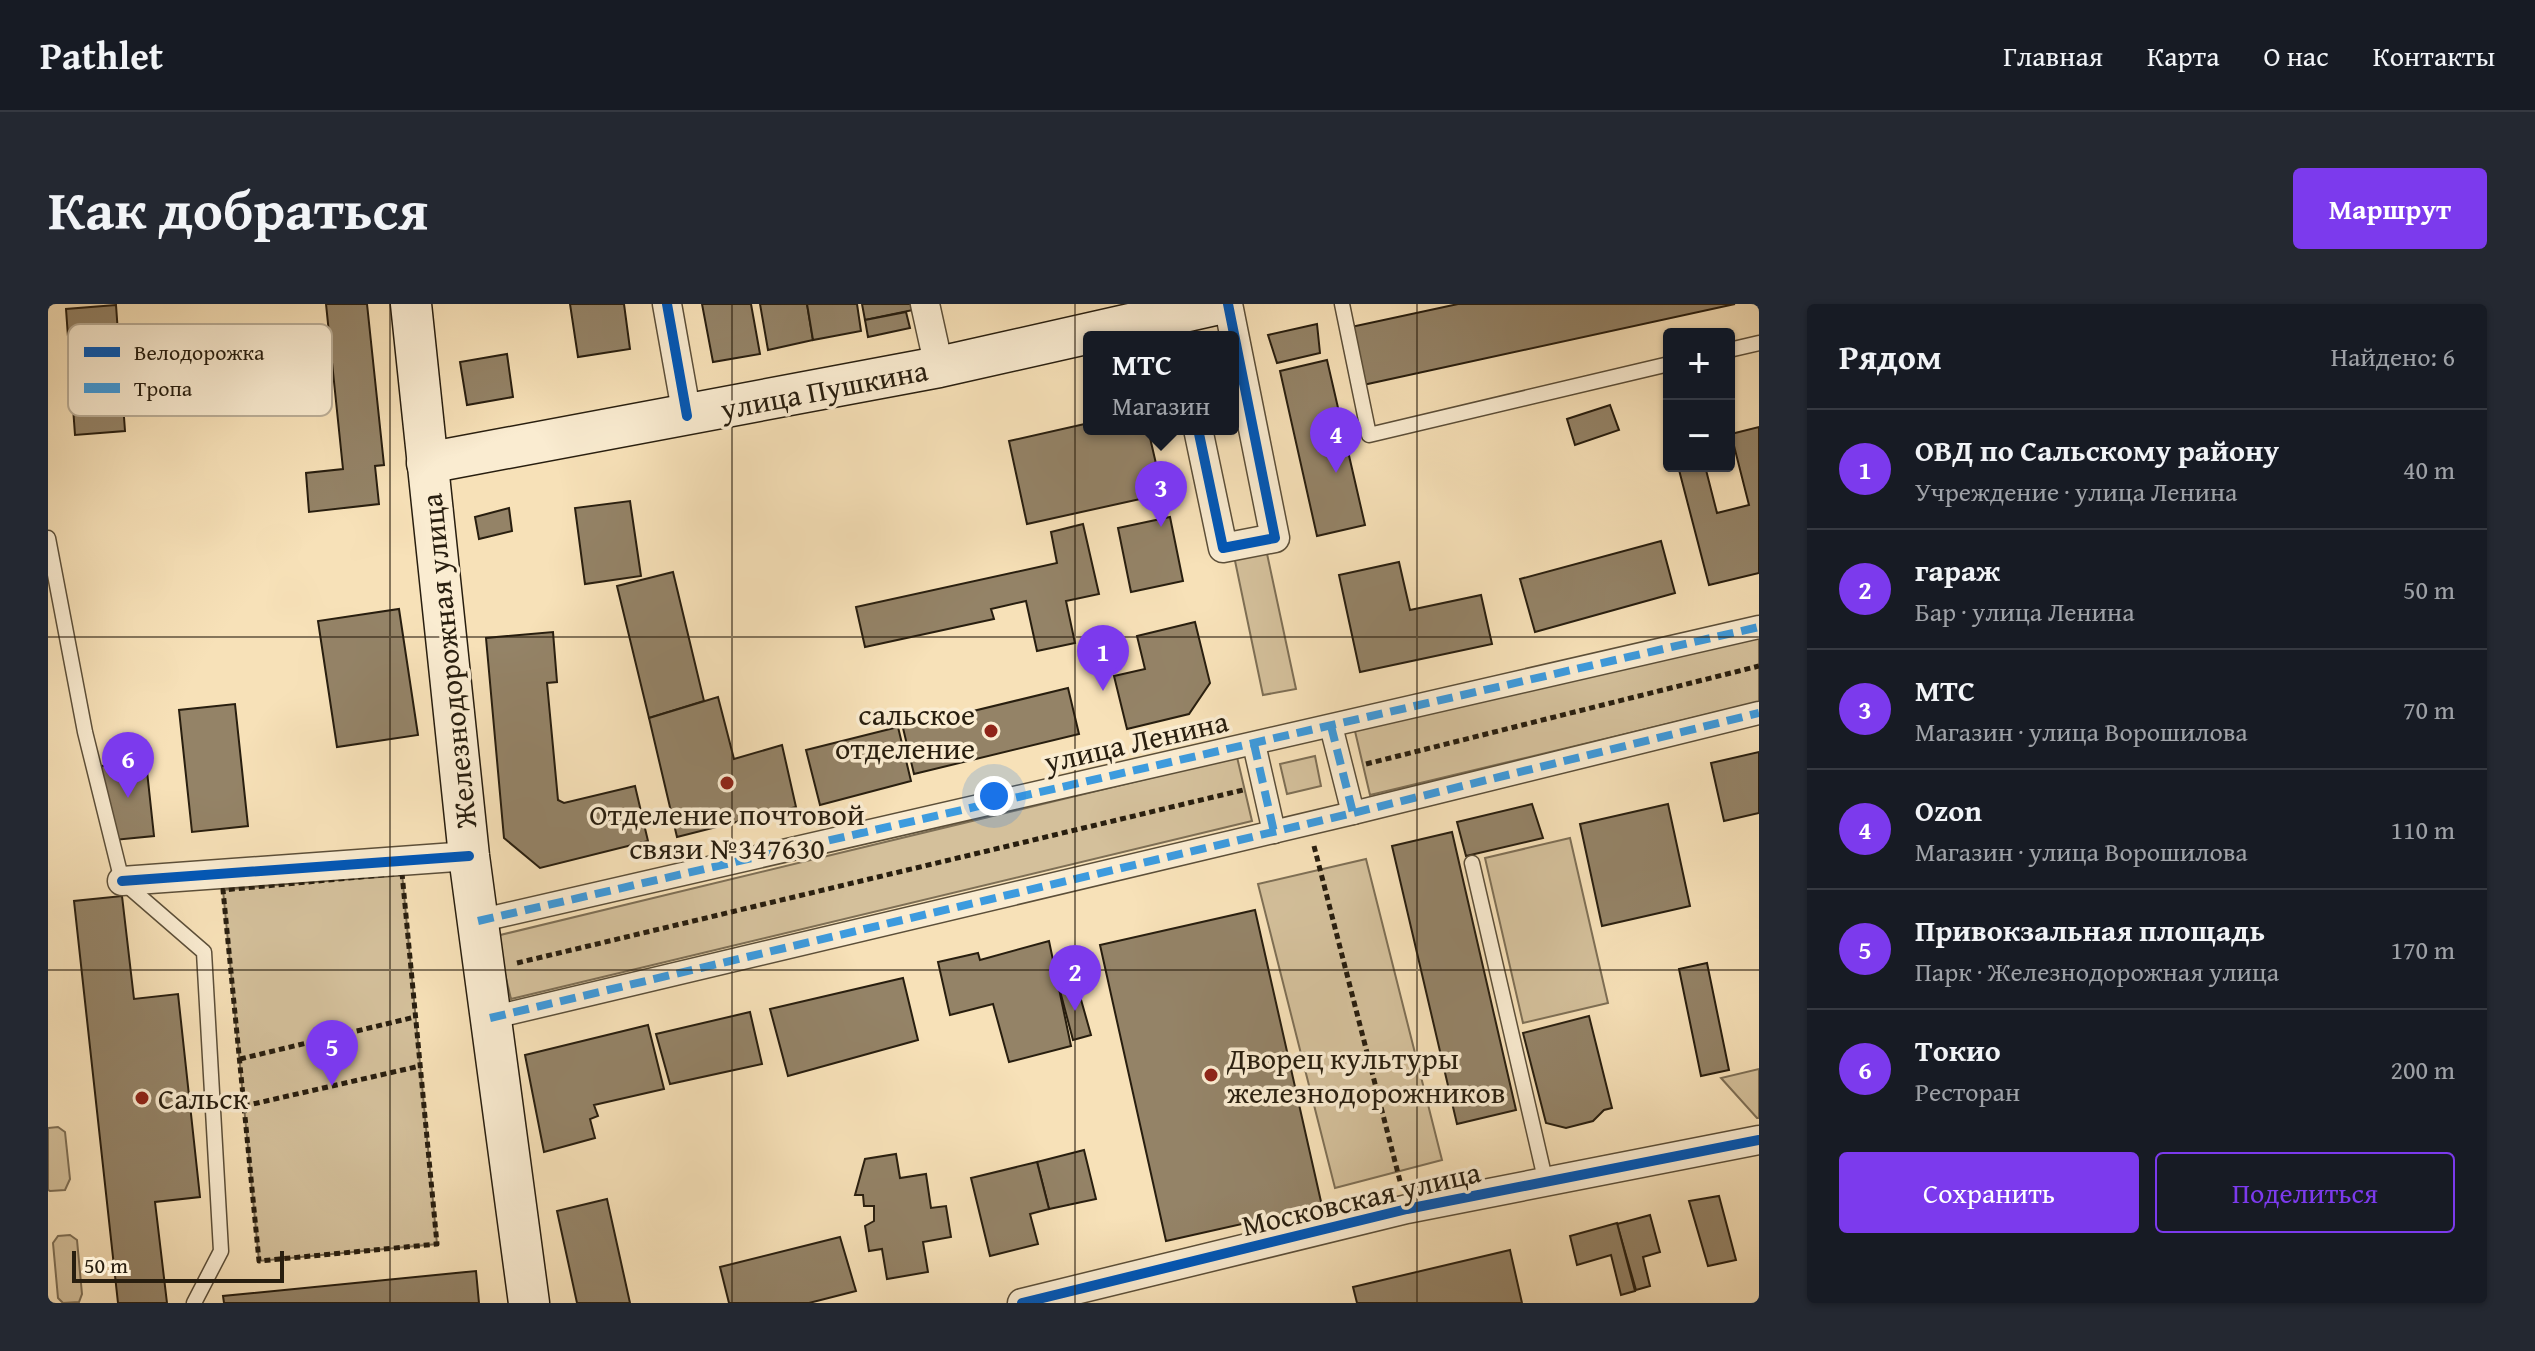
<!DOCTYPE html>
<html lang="ru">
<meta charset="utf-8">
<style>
:root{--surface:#171b24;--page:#242831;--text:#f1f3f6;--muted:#9ea1a6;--line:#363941;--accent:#7c3aed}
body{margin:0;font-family:"Gentium Book Plus",serif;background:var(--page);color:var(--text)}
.controls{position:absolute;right:24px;top:24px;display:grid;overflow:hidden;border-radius:8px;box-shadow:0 2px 6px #0004}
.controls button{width:72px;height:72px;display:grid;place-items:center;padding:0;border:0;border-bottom:2px solid var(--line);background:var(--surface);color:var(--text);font:40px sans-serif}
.scale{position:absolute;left:24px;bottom:20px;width:212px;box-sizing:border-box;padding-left:8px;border:4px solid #281e0f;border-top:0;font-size:22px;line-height:28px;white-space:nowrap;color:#281e0f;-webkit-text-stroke:6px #faecd1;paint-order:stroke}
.you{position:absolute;left:946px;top:492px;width:28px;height:28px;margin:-20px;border:6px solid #fff;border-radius:50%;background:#1a73e8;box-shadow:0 0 0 12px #1a73e833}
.badge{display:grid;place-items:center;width:52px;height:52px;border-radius:50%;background:var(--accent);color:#fff;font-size:26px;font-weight:700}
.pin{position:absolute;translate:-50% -66px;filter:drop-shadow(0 2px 4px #0008)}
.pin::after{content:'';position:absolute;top:42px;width:28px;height:24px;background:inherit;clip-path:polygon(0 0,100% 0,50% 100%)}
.popup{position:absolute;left:1035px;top:27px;width:156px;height:104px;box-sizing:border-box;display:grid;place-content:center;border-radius:8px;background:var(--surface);filter:drop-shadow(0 2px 6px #0005);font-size:26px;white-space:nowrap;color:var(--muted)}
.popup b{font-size:30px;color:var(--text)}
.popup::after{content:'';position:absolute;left:50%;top:100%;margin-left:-16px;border:16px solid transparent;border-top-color:var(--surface)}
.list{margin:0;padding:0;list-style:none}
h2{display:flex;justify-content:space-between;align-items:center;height:104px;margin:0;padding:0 32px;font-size:34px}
h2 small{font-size:26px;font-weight:400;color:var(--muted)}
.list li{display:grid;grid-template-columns:52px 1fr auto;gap:24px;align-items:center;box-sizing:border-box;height:120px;padding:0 32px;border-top:2px solid var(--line)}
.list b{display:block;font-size:30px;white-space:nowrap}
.list p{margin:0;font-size:26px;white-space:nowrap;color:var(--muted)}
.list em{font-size:26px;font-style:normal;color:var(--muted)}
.actions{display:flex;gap:16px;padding:24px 32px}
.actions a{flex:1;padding:18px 0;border:2px solid var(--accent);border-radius:8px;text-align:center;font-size:28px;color:var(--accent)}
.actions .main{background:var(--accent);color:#fff}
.map{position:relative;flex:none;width:1711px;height:999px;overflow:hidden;border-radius:8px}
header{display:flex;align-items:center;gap:48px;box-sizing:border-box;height:112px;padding:0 40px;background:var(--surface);border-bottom:2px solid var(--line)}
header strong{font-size:38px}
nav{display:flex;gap:44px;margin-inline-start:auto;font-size:28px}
.intro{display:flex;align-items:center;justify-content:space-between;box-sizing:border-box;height:192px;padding:0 48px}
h1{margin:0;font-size:56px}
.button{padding:20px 36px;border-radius:8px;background:var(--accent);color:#fff;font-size:28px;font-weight:700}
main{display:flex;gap:48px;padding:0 48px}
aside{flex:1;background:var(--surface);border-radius:8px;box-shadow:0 2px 6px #0004}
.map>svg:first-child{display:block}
.green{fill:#d4c09b;stroke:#7e6f55;stroke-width:2}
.building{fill:#948367;stroke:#281e0f;stroke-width:2}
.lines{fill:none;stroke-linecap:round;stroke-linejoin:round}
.service-casing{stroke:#5c4f39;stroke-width:17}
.pedestrian-casing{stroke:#5c4f39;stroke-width:25}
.minor-casing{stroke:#5c4f39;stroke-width:31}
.secondary-casing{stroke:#281e0f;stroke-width:43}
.path{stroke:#281e0f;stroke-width:5;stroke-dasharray:6 4;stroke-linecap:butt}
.service{stroke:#faecd1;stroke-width:14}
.pedestrian{stroke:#faecd1;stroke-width:22}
.minor{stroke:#faecd1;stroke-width:28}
.secondary{stroke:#faecd1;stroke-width:40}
.quiet{stroke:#3d9bde;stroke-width:8;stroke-dasharray:16 8;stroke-linecap:butt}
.cycleway-casing{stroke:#faecd1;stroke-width:15}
.cycleway{stroke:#0057b8;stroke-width:10}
.grid{fill:none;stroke:#281e0f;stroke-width:2;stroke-opacity:0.55}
.poi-dot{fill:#8f2418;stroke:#faecd1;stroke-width:3}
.labels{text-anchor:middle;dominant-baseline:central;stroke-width:7;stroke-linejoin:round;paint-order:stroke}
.street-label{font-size:30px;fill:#281e0f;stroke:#faecd1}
.poi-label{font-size:30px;fill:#281e0f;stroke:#faecd1;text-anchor:start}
.key{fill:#faecd1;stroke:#bbae97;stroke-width:2}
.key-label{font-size:22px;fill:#281e0f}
</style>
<header>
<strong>Pathlet</strong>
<nav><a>Главная</a><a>Карта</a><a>О нас</a><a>Контакты</a></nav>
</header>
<div class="intro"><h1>Как добраться</h1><a class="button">Маршрут</a></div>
<main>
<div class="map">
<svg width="1711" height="999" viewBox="0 0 1711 999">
<rect width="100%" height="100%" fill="#f7e1b8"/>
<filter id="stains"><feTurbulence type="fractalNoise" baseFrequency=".0025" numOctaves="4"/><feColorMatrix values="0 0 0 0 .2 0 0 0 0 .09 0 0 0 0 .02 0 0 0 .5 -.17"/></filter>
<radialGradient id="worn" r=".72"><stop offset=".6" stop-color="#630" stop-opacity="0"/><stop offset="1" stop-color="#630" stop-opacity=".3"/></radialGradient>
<!-- green -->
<g class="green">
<polygon points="1218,245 1248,385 1215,391 1186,252"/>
<polygon points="1711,327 1711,398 1322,491 1306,423"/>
<polygon points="1267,452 1273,482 1239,490 1232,460"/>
<polygon points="1189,453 1204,517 463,695 448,632"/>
<polygon points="1522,534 1560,699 1475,719 1437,554"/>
<polygon points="1318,555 1394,856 1287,884 1210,580"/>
<polygon points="354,569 389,940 211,957 175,586"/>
<polygon points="1711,765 1711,814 1709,814 1673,774"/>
<polygon points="10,823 17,828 22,875 17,886 2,887 0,886 0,824"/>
<polygon points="22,931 29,936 34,990 31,998 15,999 10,994 5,939 10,932"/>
</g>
<!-- building -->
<g class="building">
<polygon points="278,0 319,0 336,161 327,162 331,200 261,208 258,169 295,165"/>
<polygon points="522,0 576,0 582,45 530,53"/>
<polygon points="654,0 703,0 712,50 665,58"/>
<polygon points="712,0 759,0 765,36 720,46"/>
<polygon points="759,0 809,0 813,27 765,36"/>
<polygon points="814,0 864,0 865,6 817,16"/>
<polygon points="1410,0 1687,0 1315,81 1303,23"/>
<polygon points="68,1 77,127 27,131 18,5"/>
<polygon points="858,8 862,24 820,33 817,16"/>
<polygon points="1269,20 1272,49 1229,59 1220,31"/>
<polygon points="459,50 465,93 419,101 412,58"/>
<polygon points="1279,56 1317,221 1269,232 1232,67"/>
<polygon points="1562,101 1571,126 1527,141 1519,115"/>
<polygon points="1041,119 1041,125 1100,125 1115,190 979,220 961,137"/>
<polygon points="1711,123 1711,269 1661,281 1630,162 1657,162 1669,209 1701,201 1683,130"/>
<polygon points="582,197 593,272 537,280 527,204"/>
<polygon points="461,204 464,227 431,235 427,213"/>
<polygon points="1122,213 1135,277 1083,288 1070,224"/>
<polygon points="1035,220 1051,290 1018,297 1027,339 989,347 978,297 943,305 946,315 817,343 808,303 1009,259 1003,228"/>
<polygon points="1613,237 1627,289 1487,328 1472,275"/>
<polygon points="1351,258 1362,306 1433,291 1444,340 1312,368 1291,271"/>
<polygon points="625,268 656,397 601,414 569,282"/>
<polygon points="351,305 370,431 289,443 270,317"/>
<polygon points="1147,318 1162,379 1141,410 1079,425 1066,372 1097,365 1089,332"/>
<polygon points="505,328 509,378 499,379 510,496 516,499 587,482 600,537 492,564 456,534 438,334"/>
<polygon points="1020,384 1031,430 866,470 855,424"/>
<polygon points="670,393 686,455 734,441 748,503 629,533 601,414"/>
<polygon points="187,400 200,522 144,528 131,406"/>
<polygon points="850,423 863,477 772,501 758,446"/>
<polygon points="1711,448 1711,509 1676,517 1663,459"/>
<polygon points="98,458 106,532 66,536 62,528 53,462"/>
<polygon points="1484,500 1495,534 1418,552 1409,518"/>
<polygon points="1620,500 1642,602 1554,622 1532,520"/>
<polygon points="1404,528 1468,806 1409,820 1344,542"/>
<polygon points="74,592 86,695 130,690 152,893 107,898 119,999 70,999 26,597"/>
<polygon points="1207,606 1274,902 1118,937 1052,641"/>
<polygon points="1001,637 1023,742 961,758 945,700 902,711 890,658 930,649 932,656"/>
<polygon points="1659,659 1681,766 1653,772 1631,665"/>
<polygon points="855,674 870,736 740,772 722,705"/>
<polygon points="1028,678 1043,731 1025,736 1011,683"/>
<polygon points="702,708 714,760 622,780 608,730"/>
<polygon points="1541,712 1564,804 1556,806 1545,817 1518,824 1498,819 1475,729"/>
<polygon points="600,721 616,785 546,801 550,812 542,815 547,834 496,848 477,751"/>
<polygon points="1036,846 1048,895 1001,905 989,858"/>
<polygon points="848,850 852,874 878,870 883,904 898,902 903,933 875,938 880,968 839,975 834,945 821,947 817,922 826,917 826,902 816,902 815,891 807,891 817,855"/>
<polygon points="989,858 1001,905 982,910 990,940 942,952 923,874"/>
<polygon points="1671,892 1688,956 1660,962 1641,897"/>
<polygon points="559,895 582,999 529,999 509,907"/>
<polygon points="1602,911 1612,948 1595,953 1602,982 1588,986 1569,920"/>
<polygon points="1569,919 1587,987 1573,991 1563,951 1529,961 1522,932"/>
<polygon points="792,933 808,987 761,999 681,999 672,963"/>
<polygon points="1462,946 1474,999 1309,999 1305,983"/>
<polygon points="428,967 431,999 176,999 175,992"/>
</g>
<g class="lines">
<defs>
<g id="service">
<polyline points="1294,0 1321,131 1621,60"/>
<polyline points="1681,46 1711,39"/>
<polyline points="0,234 37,428 74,577 156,648 173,947 146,999"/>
<polyline points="1424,559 1498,879"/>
</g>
<g id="pedestrian">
<polyline points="1283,422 1305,509"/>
<polyline points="1206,440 1226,528"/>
<polyline points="430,617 1711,323"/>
<polyline points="442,714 1305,509 1711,409"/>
</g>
<g id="minor">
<polyline points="619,0 639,112"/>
<polyline points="877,0 891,63"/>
<polyline points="1150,125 1175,244 1227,234 1180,0"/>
<polyline points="74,577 421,552"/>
<polyline points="974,999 1359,905 1711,836"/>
</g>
<g id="secondary">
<polyline points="363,0 421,552 481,999"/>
<polyline points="379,159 891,63 1171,0"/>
</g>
</defs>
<!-- service casing -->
<use href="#service" class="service-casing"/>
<!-- pedestrian casing -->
<use href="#pedestrian" class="pedestrian-casing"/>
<!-- minor casing -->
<use href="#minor" class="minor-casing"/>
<!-- secondary casing -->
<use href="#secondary" class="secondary-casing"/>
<!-- path -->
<g class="path">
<polyline points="1318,460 1711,362"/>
<polyline points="1266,542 1353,881"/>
<polygon points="354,569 389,940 211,957 175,586"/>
<polyline points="469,659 1195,486"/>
<polyline points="192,755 367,713"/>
<polyline points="196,802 372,762"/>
</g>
<!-- service -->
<use href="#service" class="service"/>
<!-- pedestrian -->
<use href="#pedestrian" class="pedestrian"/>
<!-- minor -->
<use href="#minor" class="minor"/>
<!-- secondary -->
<use href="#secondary" class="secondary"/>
<!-- quiet -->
<g class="quiet">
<polyline points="1283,422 1305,509"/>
<polyline points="1206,440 1226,528"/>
<polyline points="430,617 1711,323"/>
<polyline points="442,714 1305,509 1711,409"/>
</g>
<defs>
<g id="cycleway">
<polyline points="619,0 639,112"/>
<polyline points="1150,125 1175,244 1227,234 1180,0"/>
<polyline points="74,577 421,552"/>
<polyline points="974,999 1359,905 1711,836"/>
</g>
</defs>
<!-- cycleway casing -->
<use href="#cycleway" class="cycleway-casing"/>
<!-- cycleway -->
<use href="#cycleway" class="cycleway"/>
</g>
<!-- grid -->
<path class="grid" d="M342,0V999M684,0V999M1027,0V999M1369,0V999M0,333H1711M0,666H1711"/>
<!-- markers -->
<g class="poi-dot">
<circle cx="943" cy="427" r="8"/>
<circle cx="679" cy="479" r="8"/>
<circle cx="1163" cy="771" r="8"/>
<circle cx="94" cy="794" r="8"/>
</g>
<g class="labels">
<!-- street labels -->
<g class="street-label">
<text transform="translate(776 85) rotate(-11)">улица Пушкина</text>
<text transform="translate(400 357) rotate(-96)">Железнодорожная улица</text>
<text transform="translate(1088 437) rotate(-13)">улица Ленина</text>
<text transform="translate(1313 894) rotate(-13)">Московская улица</text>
</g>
<!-- poi labels -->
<g class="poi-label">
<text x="927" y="410" text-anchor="end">сальское<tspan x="927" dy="34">отделение</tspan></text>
<text x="679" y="510" text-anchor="middle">Отделение почтовой<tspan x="679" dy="34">связи №347630</tspan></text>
<text x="1179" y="754">Дворец культуры<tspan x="1179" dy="34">железнодорожников</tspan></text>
<text x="110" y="794">Сальск</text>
</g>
</g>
<!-- legend -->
<rect x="20" y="20" width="264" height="92" rx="12" class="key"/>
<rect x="36" y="43" width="36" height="10" fill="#0057b8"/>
<rect x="36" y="79" width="36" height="10" fill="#3d9bde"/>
<g class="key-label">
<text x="86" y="56">Велодорожка</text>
<text x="86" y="92">Тропа</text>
</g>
<rect width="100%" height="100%" filter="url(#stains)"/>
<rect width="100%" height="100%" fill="url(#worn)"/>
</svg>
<div class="controls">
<button>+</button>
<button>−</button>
</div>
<div class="scale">50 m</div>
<div class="you"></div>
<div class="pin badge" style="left:1055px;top:387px">1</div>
<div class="pin badge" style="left:1027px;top:707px">2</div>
<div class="pin badge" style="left:1113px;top:223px">3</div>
<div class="popup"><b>МТС</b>Магазин</div>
<div class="pin badge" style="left:1288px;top:169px">4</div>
<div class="pin badge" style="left:284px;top:782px">5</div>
<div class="pin badge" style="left:80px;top:494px">6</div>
</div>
<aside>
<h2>Рядом<small>Найдено: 6</small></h2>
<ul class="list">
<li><span class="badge">1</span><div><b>ОВД по Сальскому району</b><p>Учреждение · улица Ленина</p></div><em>40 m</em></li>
<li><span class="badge">2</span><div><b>гараж</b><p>Бар · улица Ленина</p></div><em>50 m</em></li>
<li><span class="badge">3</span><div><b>МТС</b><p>Магазин · улица Ворошилова</p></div><em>70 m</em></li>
<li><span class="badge">4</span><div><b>Ozon</b><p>Магазин · улица Ворошилова</p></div><em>110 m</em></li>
<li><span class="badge">5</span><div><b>Привокзальная площадь</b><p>Парк · Железнодорожная улица</p></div><em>170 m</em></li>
<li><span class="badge">6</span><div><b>Токио</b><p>Ресторан</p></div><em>200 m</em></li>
</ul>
<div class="actions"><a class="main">Сохранить</a><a>Поделиться</a></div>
</aside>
</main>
